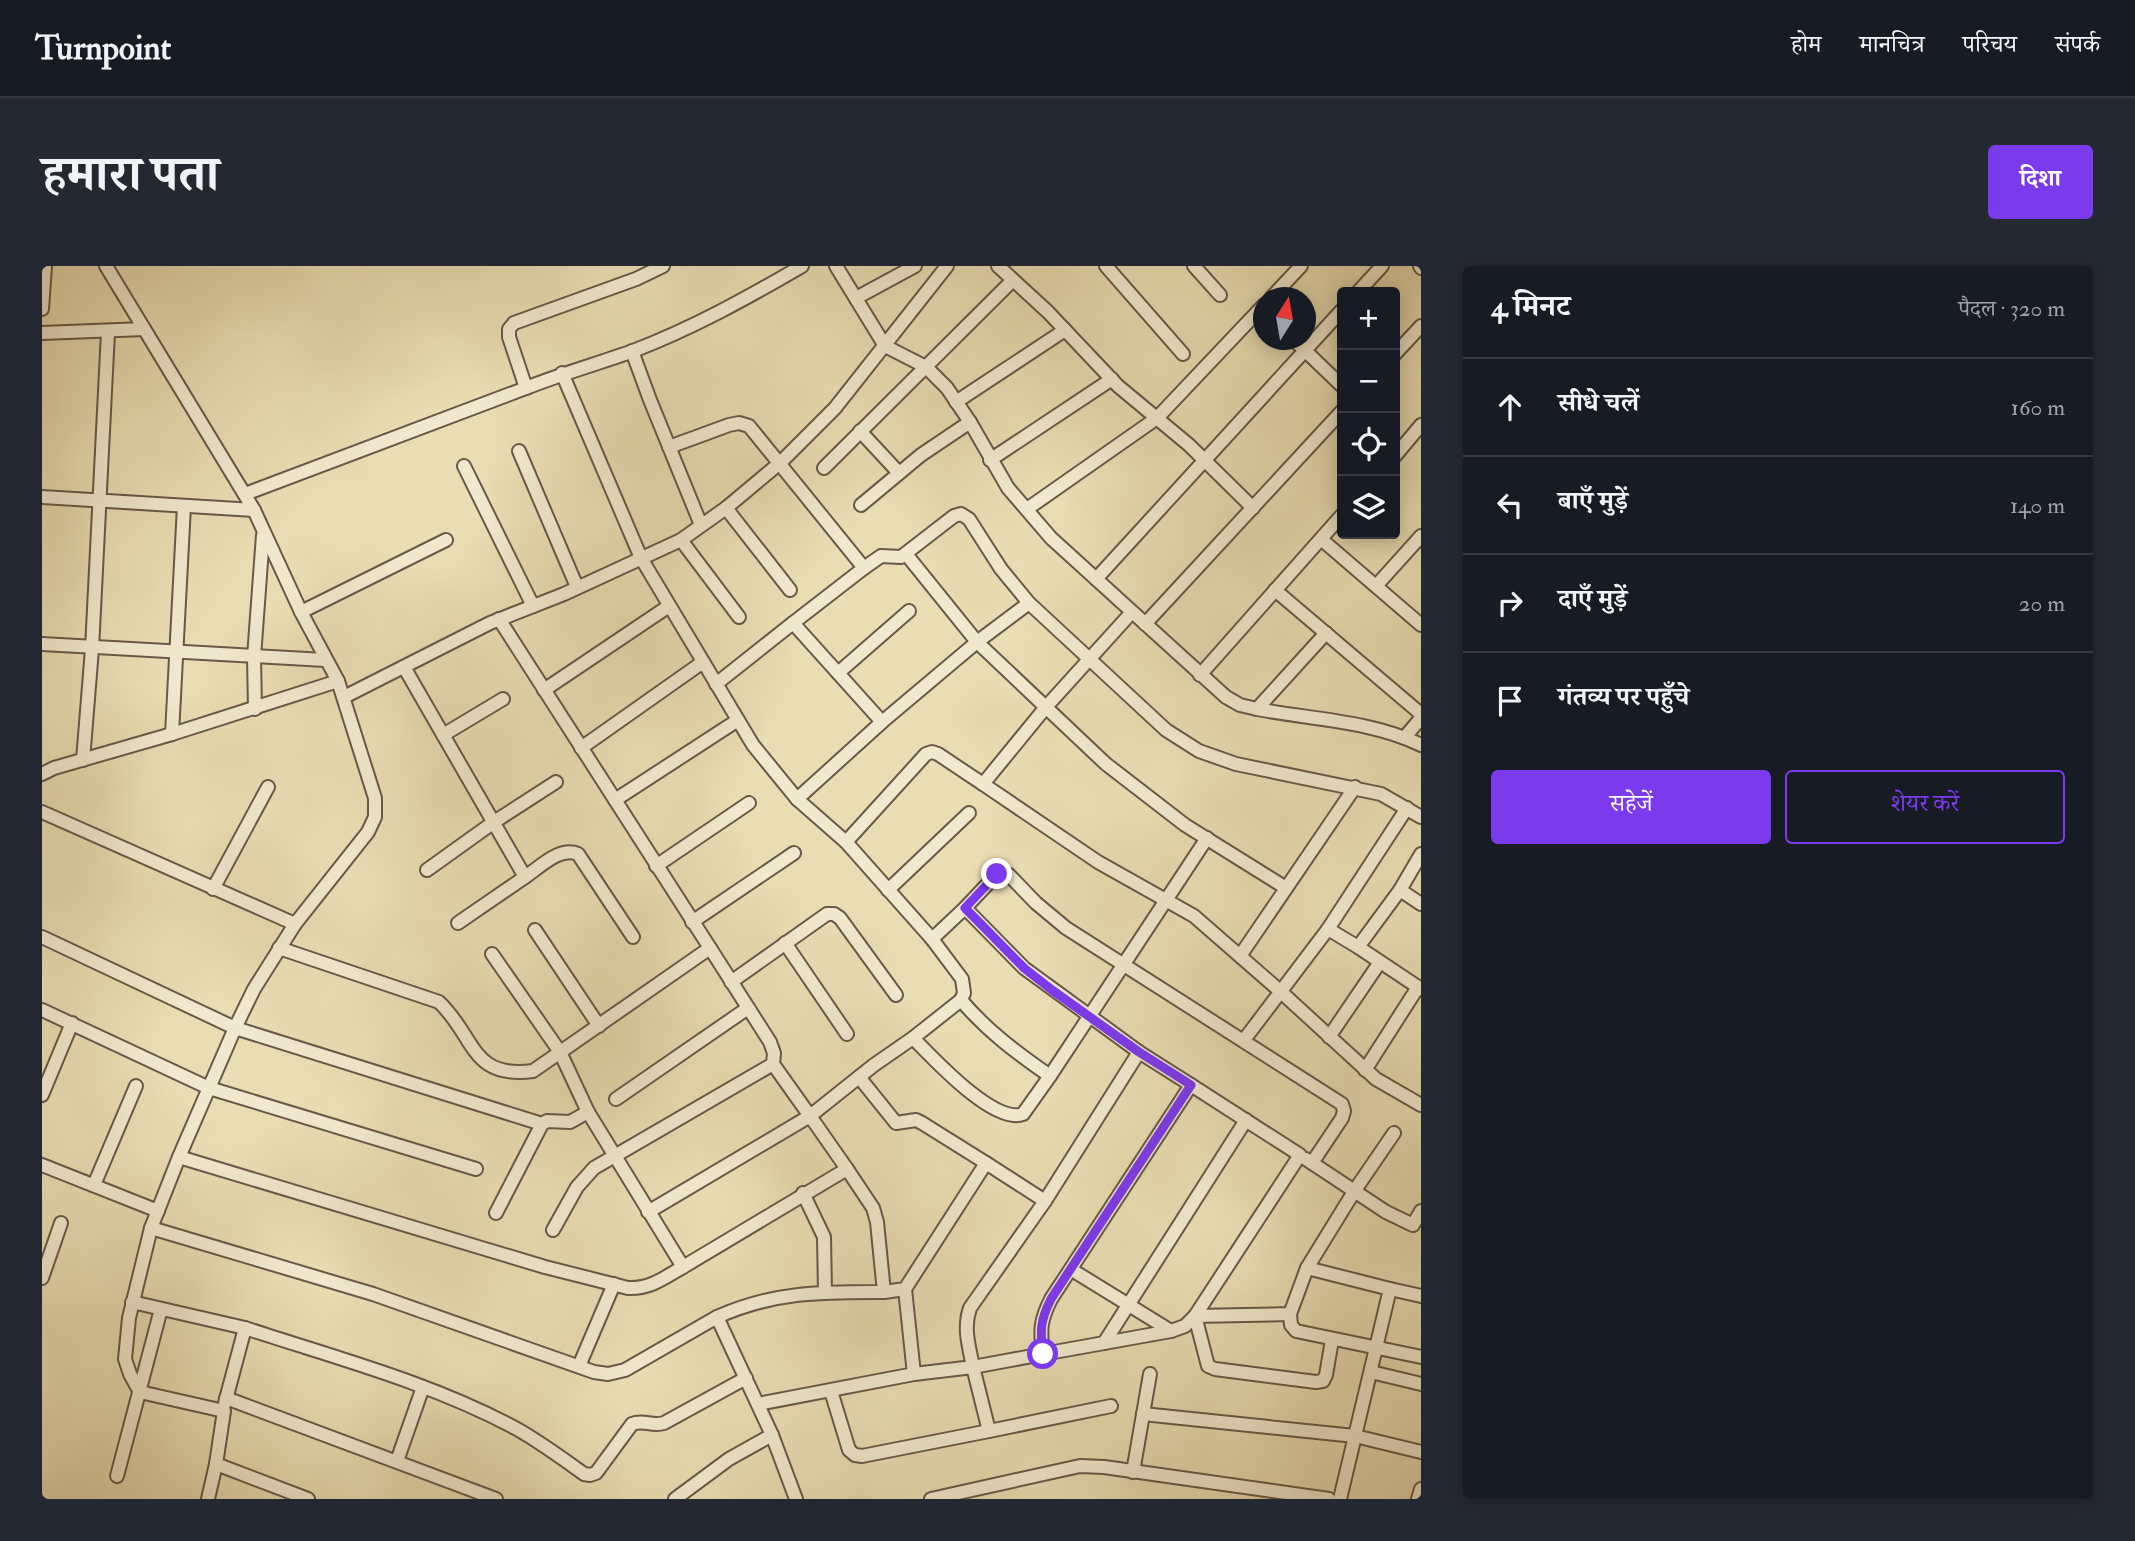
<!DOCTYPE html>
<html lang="hi">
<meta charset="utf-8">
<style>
:root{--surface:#171b24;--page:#242831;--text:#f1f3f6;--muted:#9ea1a6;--line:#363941;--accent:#7c3aed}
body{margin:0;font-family:"IM FELL Double Pica","Noto Serif Devanagari",serif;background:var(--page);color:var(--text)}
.controls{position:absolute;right:21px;top:21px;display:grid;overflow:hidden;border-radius:7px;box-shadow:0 4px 18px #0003}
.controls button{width:63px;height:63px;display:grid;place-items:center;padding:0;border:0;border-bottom:2px solid var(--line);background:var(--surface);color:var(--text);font:35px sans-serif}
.compass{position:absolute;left:1211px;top:21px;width:63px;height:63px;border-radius:50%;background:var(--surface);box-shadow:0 4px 18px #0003;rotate:11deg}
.stop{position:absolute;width:21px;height:21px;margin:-16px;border:5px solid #7c3aed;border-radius:50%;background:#fff}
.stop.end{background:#7c3aed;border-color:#fff;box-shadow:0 2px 7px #0008}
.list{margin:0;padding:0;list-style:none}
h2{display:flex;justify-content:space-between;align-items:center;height:91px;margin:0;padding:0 28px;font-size:30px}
h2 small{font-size:23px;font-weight:400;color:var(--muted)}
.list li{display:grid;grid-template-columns:46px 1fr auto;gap:21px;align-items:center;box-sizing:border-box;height:98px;padding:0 28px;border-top:2px solid var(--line)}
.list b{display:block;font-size:26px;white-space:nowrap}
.list em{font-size:23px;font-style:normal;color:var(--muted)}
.actions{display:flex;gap:14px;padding:21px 28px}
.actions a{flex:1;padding:16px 0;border:2px solid var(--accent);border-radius:7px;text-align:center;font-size:24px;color:var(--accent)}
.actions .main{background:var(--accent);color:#fff}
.icon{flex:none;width:38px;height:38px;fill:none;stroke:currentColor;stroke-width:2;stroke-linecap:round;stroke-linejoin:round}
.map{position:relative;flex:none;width:1379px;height:1233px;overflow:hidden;border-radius:7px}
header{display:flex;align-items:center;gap:42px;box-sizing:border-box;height:98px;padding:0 35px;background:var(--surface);border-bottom:2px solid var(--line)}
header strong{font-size:33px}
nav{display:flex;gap:38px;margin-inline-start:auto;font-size:24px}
.intro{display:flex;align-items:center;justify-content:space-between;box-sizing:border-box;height:168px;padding:0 42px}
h1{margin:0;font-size:49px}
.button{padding:18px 32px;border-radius:7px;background:var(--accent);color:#fff;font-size:24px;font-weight:700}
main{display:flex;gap:42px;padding:0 42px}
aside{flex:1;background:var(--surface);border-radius:7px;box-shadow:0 4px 18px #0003}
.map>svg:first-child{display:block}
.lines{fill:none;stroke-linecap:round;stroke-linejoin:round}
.minor-casing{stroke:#685948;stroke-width:16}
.minor{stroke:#f1e9ce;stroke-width:12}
.route{stroke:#7c3aed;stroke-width:9}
</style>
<header>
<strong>Turnpoint</strong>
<nav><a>होम</a><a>मानचित्र</a><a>परिचय</a><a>संपर्क</a></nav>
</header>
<div class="intro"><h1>हमारा पता</h1><a class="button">दिशा</a></div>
<main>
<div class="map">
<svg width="1379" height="1233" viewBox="0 0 1379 1233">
<rect width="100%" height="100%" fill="#e9ddb3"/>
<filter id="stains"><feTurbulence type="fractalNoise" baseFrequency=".00286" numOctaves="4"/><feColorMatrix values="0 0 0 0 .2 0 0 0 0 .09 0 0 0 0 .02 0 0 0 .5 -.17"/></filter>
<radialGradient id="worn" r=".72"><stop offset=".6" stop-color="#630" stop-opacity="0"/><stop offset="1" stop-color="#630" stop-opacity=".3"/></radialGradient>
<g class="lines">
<defs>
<g id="minor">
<polyline points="64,0 212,244 259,346 296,415 333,532 333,551 326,566 253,658 212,723 193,762 137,891 109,962 87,1052 83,1093 88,1108 98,1126 182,1145 174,1198 266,1233"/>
<path d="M794,0L843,80L884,101L905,122L928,156L966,222L1009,272L1184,431L1198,439L1215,443C1267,453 1331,455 1379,479"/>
<polyline points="956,0 1006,46 1076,120 1147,179 1211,242"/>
<polyline points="1064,0 1141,88"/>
<polyline points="1152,0 1178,29"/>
<polyline points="1378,0 1379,2"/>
<polyline points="1316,26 1340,0"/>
<polyline points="814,32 873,0"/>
<polyline points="1229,32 1259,0"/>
<polyline points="0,43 3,0"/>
<polyline points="0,67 102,63"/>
<polyline points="1252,74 1300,120"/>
<polyline points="590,85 608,134 659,259"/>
<polyline points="1353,88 1379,60"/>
<path d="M520,107L599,292L711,479L755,533L804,576L890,673L920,713L922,727L919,734C945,765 975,787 1008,810"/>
<path d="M484,122C519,108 555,98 591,85C651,62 705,32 760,0"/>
<polyline points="914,136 1023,64"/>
<polyline points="818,165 857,207"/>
<polyline points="627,181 687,159 697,157 707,160 822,302 751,357 840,456 935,376 987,337 1124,464 1157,485 1194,498 1339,528 1379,551"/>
<polyline points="477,185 535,321"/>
<polyline points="1353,190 1379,159"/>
<polyline points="948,194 1070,113"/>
<polyline points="422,200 491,340"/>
<polyline points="782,202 971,14"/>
<polyline points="203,228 484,122 467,71 467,63 472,57 594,13 621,0"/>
<polyline points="0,231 212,244"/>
<polyline points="819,239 879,189 928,156"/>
<polyline points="684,242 748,324"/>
<polyline points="985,243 1115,152 1222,39"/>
<polyline points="1279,273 1379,359"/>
<polyline points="639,274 697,351"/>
<polyline points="864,288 935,376 1064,498 1143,559 1244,622"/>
<polyline points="822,302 839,290 859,291 912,250 919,248 927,253 959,303 987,337"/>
<polyline points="1054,313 1300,44"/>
<polyline points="1334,320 1379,270"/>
<polyline points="1233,324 1379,448"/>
<polyline points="259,346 404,274"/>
<polyline points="1090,346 1004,441 941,518 1056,596 1152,650 1238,725 1334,813 1379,839"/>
<polyline points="1103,358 1300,145"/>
<polyline points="0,378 283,394"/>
<path d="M362,401L483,611C498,601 518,580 536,588L591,671"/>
<polyline points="796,407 867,345"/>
<polyline points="1158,409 1300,249"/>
<polyline points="674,418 751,357"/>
<polyline points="502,424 627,340"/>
<polyline points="302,431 448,357 522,328 639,274 684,242 739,196 793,142 905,0"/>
<polyline points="213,443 212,391 221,269"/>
<polyline points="1215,443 1284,367"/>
<polyline points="130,468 142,240"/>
<polyline points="401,469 461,433"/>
<polyline points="1363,471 1379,452"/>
<polyline points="539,482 661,396"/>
<polyline points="41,494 50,383 66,66"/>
<polyline points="0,508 12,502 130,468 296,415"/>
<polyline points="755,533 840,456"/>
<polyline points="573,534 696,454"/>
<polyline points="0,546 253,658"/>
<polyline points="804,576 884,488 890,486 896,488 941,518"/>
<polyline points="1379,588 1358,624 1379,638"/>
<polyline points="614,600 707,537"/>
<polyline points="385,604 452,556 514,516"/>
<polyline points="171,623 226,521"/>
<polyline points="846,624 927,547"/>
<polyline points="1358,624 1316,681 1379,723"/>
<polyline points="923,642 955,608 961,606 967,609 994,637 1024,662 1300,838 1302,845 1300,852 1270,897"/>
<polyline points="650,656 752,587"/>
<polyline points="416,657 483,611"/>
<polyline points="1286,663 1365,542"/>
<polyline points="493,664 557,760"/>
<polyline points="0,671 193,762 500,858"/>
<polyline points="743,677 805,768"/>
<path d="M237,682L397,736C434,771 428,813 491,805L668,682L457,353"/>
<path d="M668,682L728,776L732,787L731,798L768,850L832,799L871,772C891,792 952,859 981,848L1008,810L1165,572"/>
<polyline points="450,688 518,786 546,846 641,1001 805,903 768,850 606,946"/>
<polyline points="1198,690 1313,521"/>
<polyline points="689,716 785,648 792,648 798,652 854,729"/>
<polyline points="0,744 167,822 434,903"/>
<polyline points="1287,771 1338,696"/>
<polyline points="871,772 919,734"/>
<polyline points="1202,774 1286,663 1316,681"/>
<polyline points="1323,804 1376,721"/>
<polyline points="817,811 854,857 874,854 880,857 944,897"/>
<polyline points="0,829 30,757"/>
<polyline points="574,833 706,742"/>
<path d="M137,891L503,1001L586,1022C608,1023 622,1012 641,1001"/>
<polyline points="1264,893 1344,946 1371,959 1379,945"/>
<polyline points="0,899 116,945"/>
<polyline points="52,919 94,820"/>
<polyline points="761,927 782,971 783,1026"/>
<polyline points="454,947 500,858 505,855 528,856 546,846"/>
<polyline points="109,962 331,1028 552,1106 566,1108 583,1104 675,1051 730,1169 754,1233"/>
<polyline points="511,964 535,921 552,902 731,798"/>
<polyline points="1265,1002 1348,1023 1298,1233"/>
<polyline points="1030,1004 1129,1065"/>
<polyline points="0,1012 19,957"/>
<polyline points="863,1023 872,1108"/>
<polyline points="1348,1023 1379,1030"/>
<polyline points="842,1026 863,1023 944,897 1003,935 1097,786 982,702 923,642 890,673"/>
<polyline points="90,1036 203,1062 183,1137"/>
<polyline points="1248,1048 1249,1059 1254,1065 1379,1091"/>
<path d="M675,1051C733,1025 781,1026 842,1026L835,956L831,942L805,903"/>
<path d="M203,1062C294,1092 390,1117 475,1163C498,1176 520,1192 542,1208L548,1209L554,1207L590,1158C601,1153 610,1161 622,1157L704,1112"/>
<polyline points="1290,1074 1284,1109 1281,1115 1274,1116 1173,1103 1166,1100 1153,1050 1248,1048 1265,1002 1313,924 1352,867"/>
<polyline points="1062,1077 1204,854"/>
<polyline points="1001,1088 1129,1065 1143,1060 1153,1050 1258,889 1149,819"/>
<polyline points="537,1100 572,1018"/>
<polyline points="1329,1106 1379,1118"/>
<polyline points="789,1125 807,1184 813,1189 820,1190 947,1165"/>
<polyline points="184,1132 454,1233"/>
<path d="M716,1138L872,1108L931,1101C927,1080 921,1062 928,1042L1003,935"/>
<path d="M1069,1140L947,1165L931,1101L1001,1088C998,1064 998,1055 1009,1033L1149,819L1097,786"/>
<polyline points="1101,1148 1313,1170 1379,1186"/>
<polyline points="355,1195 381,1121"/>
<polyline points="1091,1206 1108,1108"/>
<polyline points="75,1210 119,1043"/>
<polyline points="166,1233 174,1198"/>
<polyline points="633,1233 687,1193 730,1169"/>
<polyline points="889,1233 1038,1200 1062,1201 1287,1233"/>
<polyline points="1376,1233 1379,1223"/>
</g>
</defs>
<!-- minor casing -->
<use href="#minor" class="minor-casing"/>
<!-- minor -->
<use href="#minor" class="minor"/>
</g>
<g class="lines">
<!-- route -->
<path class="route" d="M955,608L923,642L982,702L1010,724L1097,786L1149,819L1009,1033C998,1055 998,1064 1001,1088"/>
</g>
<rect width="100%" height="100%" filter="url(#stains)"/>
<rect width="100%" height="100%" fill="url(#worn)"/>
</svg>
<div class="controls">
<button>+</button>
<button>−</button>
<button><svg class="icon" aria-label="locate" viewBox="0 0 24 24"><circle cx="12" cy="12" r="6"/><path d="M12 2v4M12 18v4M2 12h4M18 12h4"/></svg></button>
<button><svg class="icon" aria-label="layers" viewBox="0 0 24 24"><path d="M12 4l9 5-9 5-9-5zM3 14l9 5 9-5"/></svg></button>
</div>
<svg class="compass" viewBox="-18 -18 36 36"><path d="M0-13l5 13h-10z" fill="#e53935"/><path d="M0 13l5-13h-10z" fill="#9ea1a6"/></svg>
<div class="stop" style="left:1001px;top:1088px"></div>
<div class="stop end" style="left:955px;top:608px"></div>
</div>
<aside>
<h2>4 मिनट<small>पैदल · 320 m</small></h2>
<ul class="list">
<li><svg class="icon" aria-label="ahead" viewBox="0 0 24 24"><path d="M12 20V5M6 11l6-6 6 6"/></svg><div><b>सीधे चलें</b></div><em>160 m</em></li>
<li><svg class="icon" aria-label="left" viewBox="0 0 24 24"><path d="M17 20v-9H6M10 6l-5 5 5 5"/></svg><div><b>बाएँ मुड़ें</b></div><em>140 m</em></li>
<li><svg class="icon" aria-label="right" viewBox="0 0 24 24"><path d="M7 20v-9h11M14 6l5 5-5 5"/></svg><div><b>दाएँ मुड़ें</b></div><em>20 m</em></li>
<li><svg class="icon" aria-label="arrive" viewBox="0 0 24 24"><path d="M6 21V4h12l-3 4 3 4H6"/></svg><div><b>गंतव्य पर पहुँचे</b></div></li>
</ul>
<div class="actions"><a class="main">सहेजें</a><a>शेयर करें</a></div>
</aside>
</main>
